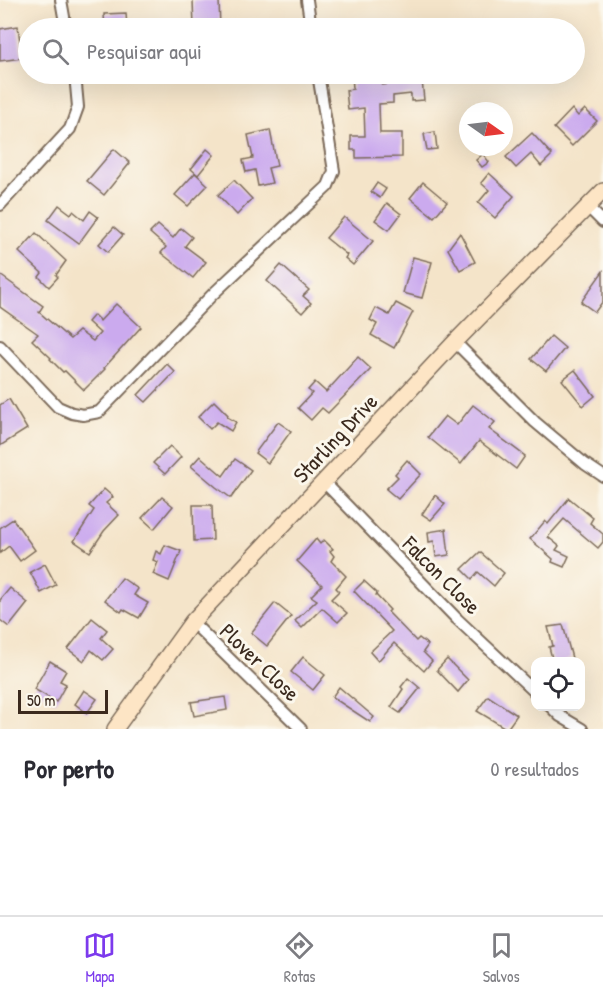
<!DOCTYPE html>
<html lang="pt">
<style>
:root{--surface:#fff;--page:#f7f7f7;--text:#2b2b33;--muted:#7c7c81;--line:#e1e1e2;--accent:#7c3aed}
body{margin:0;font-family:"Patrick Hand",sans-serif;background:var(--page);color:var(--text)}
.controls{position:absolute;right:18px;bottom:18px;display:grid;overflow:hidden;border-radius:12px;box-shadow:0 6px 24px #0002}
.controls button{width:54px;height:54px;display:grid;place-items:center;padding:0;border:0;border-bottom:2px solid var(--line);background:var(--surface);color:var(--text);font:30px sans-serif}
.compass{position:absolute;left:459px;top:102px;width:54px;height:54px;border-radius:50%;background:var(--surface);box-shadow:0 6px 24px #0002;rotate:104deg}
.scale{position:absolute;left:18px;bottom:15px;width:90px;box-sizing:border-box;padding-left:6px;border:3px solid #3b2a1e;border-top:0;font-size:16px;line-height:21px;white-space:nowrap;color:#3b2a1e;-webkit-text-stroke:4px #fbf7ec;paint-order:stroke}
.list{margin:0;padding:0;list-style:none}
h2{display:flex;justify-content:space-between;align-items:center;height:78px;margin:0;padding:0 24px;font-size:26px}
h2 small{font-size:20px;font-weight:400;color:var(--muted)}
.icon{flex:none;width:33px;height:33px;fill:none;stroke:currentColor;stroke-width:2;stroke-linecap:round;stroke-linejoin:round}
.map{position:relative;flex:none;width:603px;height:729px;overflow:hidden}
.search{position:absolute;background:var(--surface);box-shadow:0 6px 24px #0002;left:18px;right:18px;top:18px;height:66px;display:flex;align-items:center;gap:15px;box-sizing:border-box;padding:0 21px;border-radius:33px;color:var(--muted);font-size:22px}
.sheet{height:186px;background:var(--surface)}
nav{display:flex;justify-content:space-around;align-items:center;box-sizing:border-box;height:84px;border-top:2px solid var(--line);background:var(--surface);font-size:16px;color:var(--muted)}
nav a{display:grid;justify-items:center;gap:3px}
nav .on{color:var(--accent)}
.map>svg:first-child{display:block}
.building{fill:#cbaaee}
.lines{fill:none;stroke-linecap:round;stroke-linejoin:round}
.street-casing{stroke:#7c6b5a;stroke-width:14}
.secondary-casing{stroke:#7c6b5a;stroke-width:18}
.street{stroke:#fff;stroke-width:10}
.secondary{stroke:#fde5c5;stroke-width:15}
.labels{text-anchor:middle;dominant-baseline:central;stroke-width:6;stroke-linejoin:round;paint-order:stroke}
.street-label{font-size:22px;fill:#3b2a1e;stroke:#fbf7ec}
</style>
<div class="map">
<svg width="603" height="729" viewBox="0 0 603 729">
<rect width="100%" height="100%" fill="#fbf7ec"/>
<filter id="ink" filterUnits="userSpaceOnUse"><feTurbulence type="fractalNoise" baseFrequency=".0167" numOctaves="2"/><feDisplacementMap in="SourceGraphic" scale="12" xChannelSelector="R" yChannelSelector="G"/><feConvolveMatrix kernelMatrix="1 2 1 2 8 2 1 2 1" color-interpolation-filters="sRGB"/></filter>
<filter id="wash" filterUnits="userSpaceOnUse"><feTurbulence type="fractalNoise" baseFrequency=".008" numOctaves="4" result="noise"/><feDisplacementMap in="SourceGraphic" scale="24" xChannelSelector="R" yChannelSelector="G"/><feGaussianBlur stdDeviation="1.35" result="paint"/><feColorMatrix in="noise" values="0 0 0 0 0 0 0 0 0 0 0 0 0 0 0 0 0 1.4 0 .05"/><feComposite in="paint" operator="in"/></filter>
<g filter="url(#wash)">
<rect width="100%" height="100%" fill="#f4e4c9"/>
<g id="blocks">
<!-- building -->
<g class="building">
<polygon points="193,0 219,0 220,28 194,28"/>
<polygon points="126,13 127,28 105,28 104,14"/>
<polygon points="18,26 22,58 0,61 0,29"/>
<polygon points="352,74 381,74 382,85 422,80 424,100 411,101 411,94 393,96 393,103 379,104 380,133 402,133 402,157 356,158 356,150 351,150 351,136 365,136 364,108 348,110 346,90 353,89"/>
<polygon points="572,109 578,116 585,109 597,121 572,146 554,128"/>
<polygon points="270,130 277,166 268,168 272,183 258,186 255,170 246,172 243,160 253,158 248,135"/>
<polygon points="435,132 437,149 427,150 424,134"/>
<polygon points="532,133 552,155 541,166 531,154 516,168 506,157"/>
<polygon points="114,149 130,163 104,195 87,181"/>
<polygon points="207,149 214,155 198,175 191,169"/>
<polygon points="483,154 489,162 482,167 476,160"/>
<polygon points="195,173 208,185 188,206 175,195"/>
<polygon points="489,173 514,196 495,218 478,203 489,190 481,183"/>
<polygon points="234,180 252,199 237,215 218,195"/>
<polygon points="423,182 447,202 434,217 410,198"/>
<polygon points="377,183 386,189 380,198 371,192"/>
<polygon points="387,203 401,214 389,230 375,220"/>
<polygon points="59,205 71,214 73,211 84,220 90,211 98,217 79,243 48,220"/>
<polygon points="344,217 373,241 353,265 345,258 347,255 326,238"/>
<polygon points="158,225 173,238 181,228 192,237 185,246 206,262 193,278 161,253 166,247 150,233"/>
<polygon points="114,227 123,235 108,252 99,244"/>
<polygon points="36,233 66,261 56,275 58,277 49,287 39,277 42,273 19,252"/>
<polygon points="460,233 475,262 460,270 448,249"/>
<polygon points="413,257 432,262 422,298 403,293"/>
<polygon points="281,265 309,290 303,296 311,303 302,313 267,281"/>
<polygon points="603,271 603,301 595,312 581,302"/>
<polygon points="0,275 43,306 39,312 70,339 79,331 93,341 100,333 88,322 94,315 100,321 116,304 141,327 104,368 105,369 84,390 65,371 63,372 50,359 51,358 32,340 38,334 0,307"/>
<polygon points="396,303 413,312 394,348 371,335 377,324 370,320 376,308 389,315"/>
<polygon points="551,336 565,348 546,371 531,359"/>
<polygon points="358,357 371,369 328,413 322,408 311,420 298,408 312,393 308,390 315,382 326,392"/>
<polygon points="167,364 175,372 146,402 138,395"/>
<polygon points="575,370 595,396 583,406 562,380"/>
<polygon points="9,399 27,429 0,446 0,405"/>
<polygon points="214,401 228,415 227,417 236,422 231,431 217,422 210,429 198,417"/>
<polygon points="473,405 495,422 489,429 525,456 516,469 479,441 461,464 428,437 445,416 457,425"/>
<polygon points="278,422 291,431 268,463 255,453"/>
<polygon points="170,446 181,457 165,474 153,463"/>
<polygon points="200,456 223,476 235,459 251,470 231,498 216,487 191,466"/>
<polygon points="407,460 421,474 398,499 386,489 398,477 395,474"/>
<polygon points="104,489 113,497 106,503 119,515 104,531 90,552 74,541 94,510 89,506"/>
<polygon points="435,495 445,504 431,520 422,514"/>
<polygon points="162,497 173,506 154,529 142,518"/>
<polygon points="569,498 593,518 590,523 603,534 603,542 598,548 564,519 548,537 559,546 556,550 569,556 564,567 552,562 553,559 530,539 545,521 548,524"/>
<polygon points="193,505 212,505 213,540 194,541"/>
<polygon points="13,519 35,550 20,561 9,546 0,553 0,528"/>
<polygon points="446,529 449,555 436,557 434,541 429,542 428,532"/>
<polygon points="316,539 320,544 324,540 333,549 330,551 334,556 331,561 346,576 336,588 339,591 331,599 347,613 338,622 322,608 302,628 295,621 317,600 311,596 322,585 297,561"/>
<polygon points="165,545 181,551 169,581 153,574 158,562 153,560 156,551 161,554"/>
<polygon points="480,552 504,573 494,586 478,572 472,579 462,569"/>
<polygon points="45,564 56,585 41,593 30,572"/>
<polygon points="122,578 138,589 134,595 148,603 139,618 123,609 121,612 105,600"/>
<polygon points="364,581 377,593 376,595 390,610 388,612 416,641 419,638 428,645 423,652 432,661 424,671 394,643 378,661 370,652 392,631 354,591"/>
<polygon points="10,588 28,603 9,627 0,620 0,600"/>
<polygon points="275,603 291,616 267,646 251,633"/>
<polygon points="92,618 107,630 101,638 113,649 103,660 91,650 84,661 68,649"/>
<polygon points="563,625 572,658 560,662 553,662 549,647 553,646 548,627"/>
<polygon points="303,657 325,675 313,690 291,672"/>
<polygon points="447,659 468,680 458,692 437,670"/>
<polygon points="50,661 66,671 60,681 66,684 56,702 34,689"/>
<polygon points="408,678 420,688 400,713 391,707 403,689 401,687"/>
<polygon points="339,687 374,717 370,722 332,697"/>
<polygon points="84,690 97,699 87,713 75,704"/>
<polygon points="488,696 517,715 507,729 477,711"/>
<polygon points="225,697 227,710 194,716 191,702"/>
</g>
</g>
</g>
<g filter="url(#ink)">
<use href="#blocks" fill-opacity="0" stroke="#7c6b5a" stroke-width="1.5"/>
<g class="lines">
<defs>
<g id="street">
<polyline points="61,0 66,28"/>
<polyline points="307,0 311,28"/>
<polyline points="0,205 70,129 78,107 75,74"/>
<polyline points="588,207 603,222"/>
<polyline points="455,342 535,422 585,464 603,476"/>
<polyline points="0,346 58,407 72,413 83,415 99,412 213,294 328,186 334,171 318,74"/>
<polyline points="324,482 457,619 536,693"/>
<polyline points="192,622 301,729"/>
<polyline points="550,706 560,716 582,729"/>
</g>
<polyline id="secondary" points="115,729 192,622 455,342 603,191"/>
</defs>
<!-- street casing -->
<use href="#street" class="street-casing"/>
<!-- secondary casing -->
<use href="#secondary" class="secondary-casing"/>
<!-- street -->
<use href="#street" class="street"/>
<!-- secondary -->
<use href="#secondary" class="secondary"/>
</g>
</g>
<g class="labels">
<!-- street labels -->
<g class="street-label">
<text transform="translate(335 438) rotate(-47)">Starling Drive</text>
<text transform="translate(442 575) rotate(45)">Falcon Close</text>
<text transform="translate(260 662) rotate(44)">Plover Close</text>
</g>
</g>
</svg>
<div class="controls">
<button><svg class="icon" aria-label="locate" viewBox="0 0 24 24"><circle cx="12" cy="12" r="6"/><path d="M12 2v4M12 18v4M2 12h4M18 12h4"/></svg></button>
</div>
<svg class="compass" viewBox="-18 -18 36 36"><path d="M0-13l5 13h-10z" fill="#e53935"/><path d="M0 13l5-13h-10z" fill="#7c7c81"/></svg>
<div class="scale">50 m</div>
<div class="search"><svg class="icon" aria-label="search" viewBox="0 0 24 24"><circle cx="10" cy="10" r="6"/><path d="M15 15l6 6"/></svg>Pesquisar aqui</div>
</div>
<section class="sheet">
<h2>Por perto<small>0 resultados</small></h2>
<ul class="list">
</ul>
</section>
<nav>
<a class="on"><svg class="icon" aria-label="map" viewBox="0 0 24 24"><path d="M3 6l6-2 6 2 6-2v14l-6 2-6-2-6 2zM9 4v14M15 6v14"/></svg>Mapa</a>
<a><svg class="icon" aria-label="directions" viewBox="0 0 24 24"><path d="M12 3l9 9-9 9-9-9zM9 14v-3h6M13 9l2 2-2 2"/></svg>Rotas</a>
<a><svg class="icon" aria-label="saved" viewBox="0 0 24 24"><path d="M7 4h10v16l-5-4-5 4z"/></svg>Salvos</a>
</nav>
